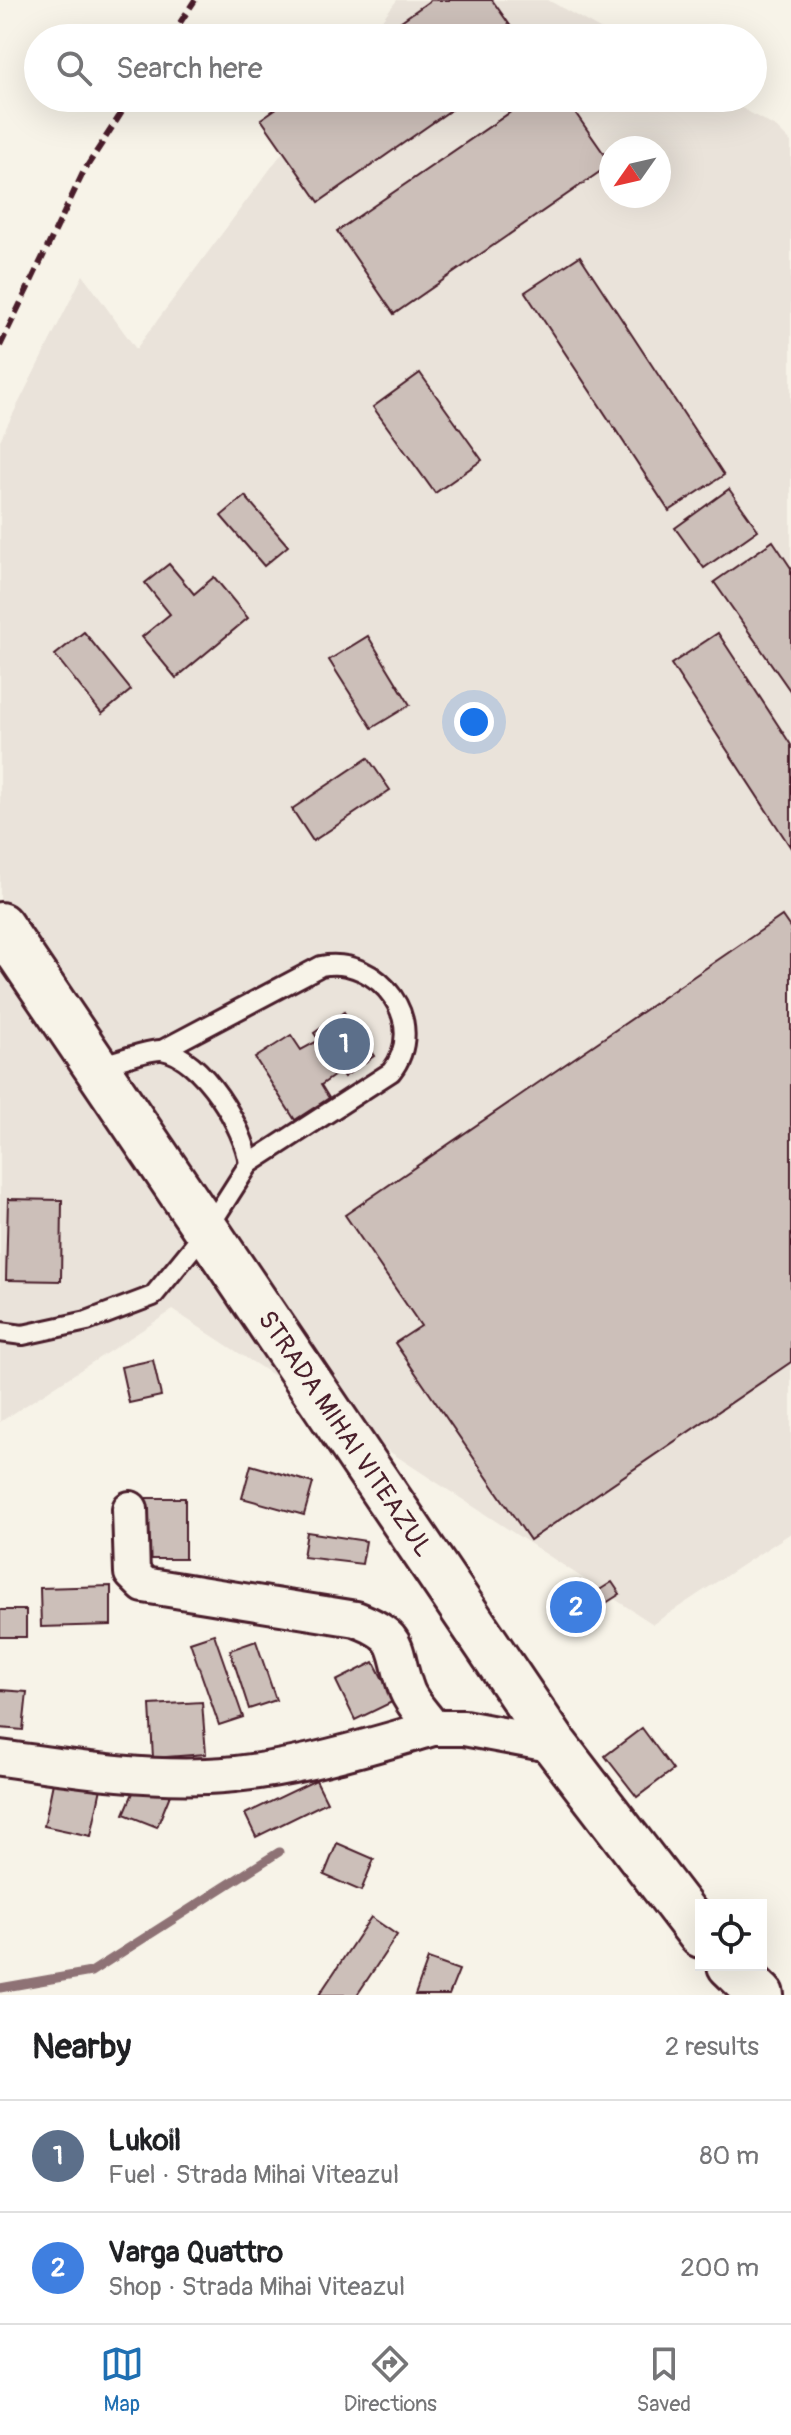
<!DOCTYPE html>
<meta charset="utf-8">
<style>
:root{--surface:#fff;--page:#f2f2f2;--text:#202124;--muted:#757577;--line:#e0e0e0;--accent:#1f6fb2}
body{margin:0;font-family:Pangolin,sans-serif;background:var(--page);color:var(--text)}
.controls{position:absolute;right:24px;bottom:24px;display:grid;overflow:hidden;border-radius:0px;box-shadow:0 8px 32px #0002}
.controls button{width:72px;height:72px;display:grid;place-items:center;padding:0;border:0;border-bottom:2px solid var(--line);background:var(--surface);color:var(--text);font:40px sans-serif}
.compass{position:absolute;left:599px;top:136px;width:72px;height:72px;border-radius:50%;background:var(--surface);box-shadow:0 8px 32px #0002;rotate:236deg}
.you{position:absolute;left:474px;top:722px;width:28px;height:28px;margin:-20px;border:6px solid #fff;border-radius:50%;background:#1a73e8;box-shadow:0 0 0 12px #1a73e833}
.badge{display:grid;place-items:center;width:52px;height:52px;border-radius:50%;background:var(--accent);color:#fff;font-size:26px;font-weight:700}
.pin{position:absolute;translate:-50% -50%;border:4px solid #fff;box-shadow:0 2px 8px #0006}
.list{margin:0;padding:0;list-style:none}
h2{display:flex;justify-content:space-between;align-items:center;height:104px;margin:0;padding:0 32px;font-size:34px}
h2 small{font-size:26px;font-weight:400;color:var(--muted)}
.list li{display:grid;grid-template-columns:52px 1fr auto;gap:24px;align-items:center;box-sizing:border-box;height:112px;padding:0 32px;border-top:2px solid var(--line)}
.list b{display:block;font-size:30px;white-space:nowrap}
.list p{margin:0;font-size:26px;white-space:nowrap;color:var(--muted)}
.list em{font-size:26px;font-style:normal;color:var(--muted)}
.icon{flex:none;width:44px;height:44px;fill:none;stroke:currentColor;stroke-width:2;stroke-linecap:round;stroke-linejoin:round}
.map{position:relative;flex:none;width:791px;height:1995px;overflow:hidden}
.search{position:absolute;background:var(--surface);box-shadow:0 8px 32px #0002;left:24px;right:24px;top:24px;height:88px;display:flex;align-items:center;gap:20px;box-sizing:border-box;padding:0 28px;border-radius:44px;color:var(--muted);font-size:30px}
.sheet{height:328px;background:var(--surface)}
nav{display:flex;justify-content:space-around;align-items:center;box-sizing:border-box;height:112px;border-top:2px solid var(--line);background:var(--surface);font-size:22px;color:var(--muted)}
nav a{display:grid;justify-items:center;gap:4px}
nav .on{color:var(--accent)}
.map>svg:first-child{display:block}
.built{fill:#eae3da;fill-rule:evenodd}
.lines{fill:none;stroke-linecap:round;stroke-linejoin:round}
.stream{stroke:#8e7275;stroke-width:9}
.building{fill:#ccbfb9;stroke:#4a1f2b;stroke-width:2}
.service-casing{stroke:#4a1f2b;stroke-width:24}
.minor-casing{stroke:#4a1f2b;stroke-width:40}
.primary-casing{stroke:#4a1f2b;stroke-width:50}
.service{stroke:#f7f3e8;stroke-width:18}
.minor{stroke:#f7f3e8;stroke-width:34}
.primary{stroke:#f7f3e8;stroke-width:44}
.rail{stroke:#4a1f2b;stroke-width:6;stroke-dasharray:12 6;stroke-linecap:butt}
.labels{text-anchor:middle;dominant-baseline:central;stroke-width:6;stroke-linejoin:round;paint-order:stroke}
.street-label{font-size:26px;fill:#4a1f2b;stroke:#f7f3e8}
</style>
<div class="map">
<svg width="791" height="1995" viewBox="0 0 791 1995">
<rect width="100%" height="100%" fill="#f7f3e8"/>
<filter id="ink" filterUnits="userSpaceOnUse"><feTurbulence type="fractalNoise" baseFrequency=".0125" numOctaves="2"/><feDisplacementMap in="SourceGraphic" scale="16" xChannelSelector="R" yChannelSelector="G"/><feConvolveMatrix kernelMatrix="1 2 1 2 8 2 1 2 1" color-interpolation-filters="sRGB"/></filter>
<g filter="url(#ink)">
<!-- built -->
<g class="built">
<polygon points="397,0 548,0 616,38 368,38"/>
<path d="M323,98H724L777,128L791,142V1533L653,1624L173,1310L0,1422V440L83,275L136,349ZM611,148H659V196H611Z"/>
</g>
<g class="lines">
<!-- stream -->
<polyline class="stream" points="0,1988 91,1972 279,1852"/>
</g>
<!-- building -->
<g class="building">
<polygon points="431,0 492,0 519,38 377,38"/>
<polygon points="291,98 468,98 319,202 261,119"/>
<polygon points="531,98 565,98 611,164 394,314 337,231"/>
<polygon points="580,256 724,475 669,511 525,292"/>
<polygon points="420,373 482,460 435,493 373,407"/>
<polygon points="729,489 758,530 704,568 675,528"/>
<polygon points="245,496 288,546 264,566 221,516"/>
<polygon points="773,541 791,568 791,692 714,582"/>
<polygon points="169,564 194,594 214,577 248,618 176,678 142,637 170,614 145,583"/>
<polygon points="84,632 131,690 102,714 55,655"/>
<polygon points="718,633 791,745 791,848 671,664"/>
<polygon points="368,636 410,705 372,728 329,660"/>
<polygon points="368,758 390,790 313,841 292,809"/>
<polygon points="782,916 791,929 791,1362 530,1540 395,1343 421,1326 345,1215"/>
<polygon points="344,1012 374,1056 344,1077 314,1033"/>
<polygon points="291,1035 301,1050 321,1039 341,1071 321,1085 329,1098 295,1120 255,1058"/>
<polygon points="8,1199 62,1200 61,1281 6,1280"/>
<polygon points="153,1360 161,1396 129,1403 121,1367"/>
<polygon points="251,1465 313,1483 304,1515 242,1498"/>
<rect x="136" y="1498" width="49" height="61"/>
<polygon points="307,1532 366,1541 362,1564 303,1557"/>
<polygon points="580,1581 590,1596 612,1582 620,1594 573,1624 556,1597"/>
<polygon points="111,1586 111,1625 41,1627 40,1588"/>
<rect x="0" y="1610" width="26" height="27"/>
<polygon points="214,1634 243,1717 219,1725 190,1642"/>
<polygon points="256,1641 276,1700 249,1709 230,1650"/>
<polygon points="374,1662 394,1701 355,1720 336,1681"/>
<polygon points="0,1690 27,1692 23,1730 0,1728"/>
<polygon points="202,1702 206,1754 153,1758 150,1705"/>
<polygon points="642,1728 673,1770 637,1797 605,1756"/>
<polygon points="54,1778 101,1788 91,1836 44,1826"/>
<polygon points="316,1780 327,1802 256,1837 245,1814"/>
<polygon points="138,1781 170,1795 157,1827 124,1814"/>
<polygon points="337,1843 374,1859 361,1891 324,1875"/>
<polygon points="371,1917 397,1935 357,1995 319,1995"/>
<polygon points="428,1959 459,1970 449,1995 415,1995"/>
</g>
<g class="lines">
<defs>
<g id="service">
<path d="M162,1050L321,966C379,955 430,1023 391,1072L249,1164"/>
<path d="M0,1332L23,1335L87,1321L153,1296L207,1230L249,1164C245,1129 202,1056 162,1050C149,1049 111,1063 96,1067"/>
</g>
<g id="minor">
<path d="M130,1509L132,1573L144,1585L356,1619C405,1638 391,1648 407,1691C412,1704 425,1716 433,1728H464L555,1745"/>
<path d="M0,1758C68,1767 138,1779 207,1776C283,1773 360,1749 433,1728"/>
</g>
<g id="primary">
<polyline points="0,925 555,1745 701,1935"/>
<polyline points="730,1965 761,1995"/>
</g>
</defs>
<!-- service casing -->
<use href="#service" class="service-casing"/>
<!-- minor casing -->
<use href="#minor" class="minor-casing"/>
<!-- primary casing -->
<use href="#primary" class="primary-casing"/>
<!-- service -->
<use href="#service" class="service"/>
<!-- minor -->
<use href="#minor" class="minor"/>
<!-- primary -->
<use href="#primary" class="primary"/>
<!-- rail -->
<g class="rail">
<polyline points="170,38 195,0"/>
<polyline points="0,346 84,171 131,98"/>
</g>
</g>
</g>
<g class="labels">
<!-- street labels -->
<g class="street-label">
<text transform="translate(345 1434) rotate(56)">STRADA MIHAI VITEAZUL</text>
</g>
</g>
</svg>
<div class="controls">
<button><svg class="icon" aria-label="locate" viewBox="0 0 24 24"><circle cx="12" cy="12" r="6"/><path d="M12 2v4M12 18v4M2 12h4M18 12h4"/></svg></button>
</div>
<svg class="compass" viewBox="-18 -18 36 36"><path d="M0-13l5 13h-10z" fill="#e53935"/><path d="M0 13l5-13h-10z" fill="#757577"/></svg>
<div class="you"></div>
<div class="pin badge" style="left:344px;top:1044px;background:#5c6f8a">1</div>
<div class="pin badge" style="left:576px;top:1607px;background:#3f7fe0">2</div>
<div class="search"><svg class="icon" aria-label="search" viewBox="0 0 24 24"><circle cx="10" cy="10" r="6"/><path d="M15 15l6 6"/></svg>Search here</div>
</div>
<section class="sheet">
<h2>Nearby<small>2 results</small></h2>
<ul class="list">
<li><span class="badge" style="background:#5c6f8a">1</span><div><b>Lukoil</b><p>Fuel · Strada Mihai Viteazul</p></div><em>80 m</em></li>
<li><span class="badge" style="background:#3f7fe0">2</span><div><b>Varga Quattro</b><p>Shop · Strada Mihai Viteazul</p></div><em>200 m</em></li>
</ul>
</section>
<nav>
<a class="on"><svg class="icon" aria-label="map" viewBox="0 0 24 24"><path d="M3 6l6-2 6 2 6-2v14l-6 2-6-2-6 2zM9 4v14M15 6v14"/></svg>Map</a>
<a><svg class="icon" aria-label="directions" viewBox="0 0 24 24"><path d="M12 3l9 9-9 9-9-9zM9 14v-3h6M13 9l2 2-2 2"/></svg>Directions</a>
<a><svg class="icon" aria-label="saved" viewBox="0 0 24 24"><path d="M7 4h10v16l-5-4-5 4z"/></svg>Saved</a>
</nav>
